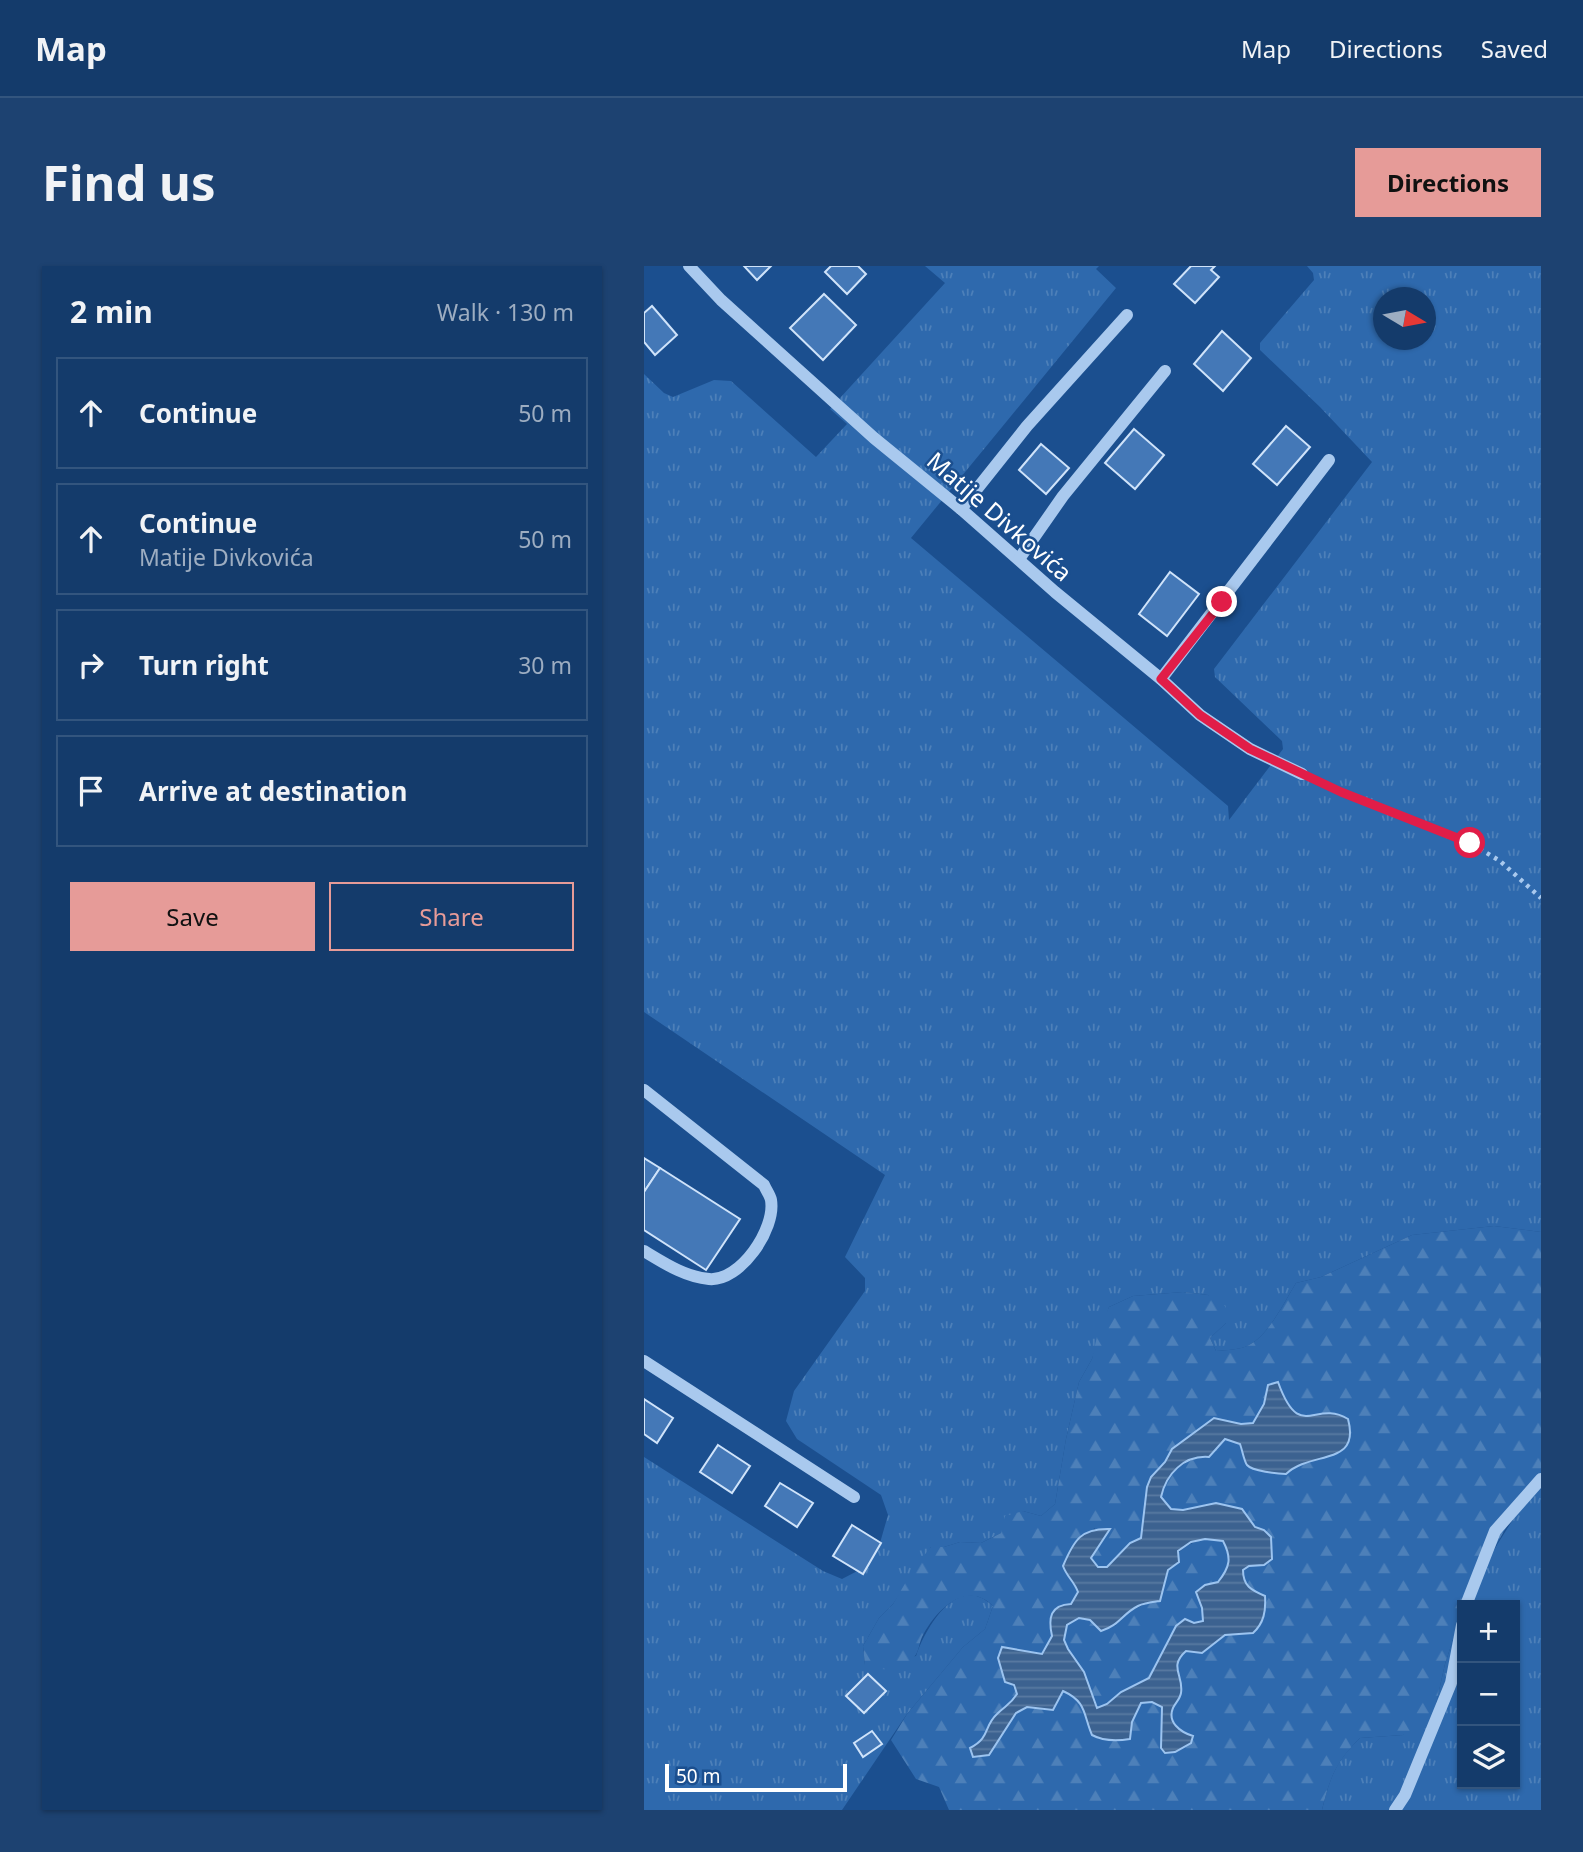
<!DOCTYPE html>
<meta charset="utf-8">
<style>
:root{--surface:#143b6b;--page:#1d4271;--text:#f1f3f6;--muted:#9dadc1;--line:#33557e;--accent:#e69b98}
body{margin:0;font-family:"Noto Sans",sans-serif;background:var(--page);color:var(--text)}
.controls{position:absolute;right:21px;bottom:21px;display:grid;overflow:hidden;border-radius:0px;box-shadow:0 2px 5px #0004}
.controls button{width:63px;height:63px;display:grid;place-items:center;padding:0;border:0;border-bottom:2px solid var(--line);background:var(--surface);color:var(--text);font:35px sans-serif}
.compass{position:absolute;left:729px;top:21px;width:63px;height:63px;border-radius:50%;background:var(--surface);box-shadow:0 2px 5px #0004;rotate:100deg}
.scale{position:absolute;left:21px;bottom:18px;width:182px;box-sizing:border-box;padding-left:7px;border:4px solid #fff;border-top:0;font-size:19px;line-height:24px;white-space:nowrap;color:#fff;-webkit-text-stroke:5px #1b4f8f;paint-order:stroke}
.stop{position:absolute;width:21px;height:21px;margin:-16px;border:5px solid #e11d48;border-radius:50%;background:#fff}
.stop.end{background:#e11d48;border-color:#fff;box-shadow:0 2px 7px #0008}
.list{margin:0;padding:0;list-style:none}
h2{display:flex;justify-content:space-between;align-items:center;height:91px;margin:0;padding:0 28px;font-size:30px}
h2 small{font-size:23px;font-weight:400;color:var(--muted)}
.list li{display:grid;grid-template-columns:46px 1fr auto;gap:21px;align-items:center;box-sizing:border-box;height:112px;margin:0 14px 14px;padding:0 14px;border:2px solid var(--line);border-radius:0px}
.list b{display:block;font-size:26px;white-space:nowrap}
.list p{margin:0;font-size:23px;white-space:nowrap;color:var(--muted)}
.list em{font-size:23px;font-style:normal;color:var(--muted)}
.actions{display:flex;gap:14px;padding:21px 28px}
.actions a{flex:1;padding:16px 0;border:2px solid var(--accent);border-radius:0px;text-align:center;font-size:24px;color:var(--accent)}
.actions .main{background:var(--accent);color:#111}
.icon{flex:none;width:38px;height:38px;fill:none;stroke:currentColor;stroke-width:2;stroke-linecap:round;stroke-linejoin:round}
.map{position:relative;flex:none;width:897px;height:1544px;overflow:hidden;border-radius:0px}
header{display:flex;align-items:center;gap:42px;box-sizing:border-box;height:98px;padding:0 35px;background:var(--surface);border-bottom:2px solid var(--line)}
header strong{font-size:33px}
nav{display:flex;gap:38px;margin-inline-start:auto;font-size:24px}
.intro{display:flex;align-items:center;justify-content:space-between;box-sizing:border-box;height:168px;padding:0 42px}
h1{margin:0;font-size:49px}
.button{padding:18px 32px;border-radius:0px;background:var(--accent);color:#111;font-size:24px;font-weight:700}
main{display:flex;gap:42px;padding:0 42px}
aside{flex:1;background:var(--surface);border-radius:0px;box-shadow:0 2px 5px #0004}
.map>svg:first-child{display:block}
.grass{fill:url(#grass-tufts);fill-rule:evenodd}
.forest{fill:url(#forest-firs);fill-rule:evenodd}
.water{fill:url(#water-rules);stroke:#9cc4f0;stroke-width:2;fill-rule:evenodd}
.building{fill:#4478b7;stroke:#cfe3fa;stroke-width:2}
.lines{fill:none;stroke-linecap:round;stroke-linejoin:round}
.path{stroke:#a9c9ee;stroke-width:4.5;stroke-dasharray:3.5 5;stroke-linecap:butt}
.minor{stroke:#a9c9ee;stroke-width:12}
.route{stroke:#e11d48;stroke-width:9}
.labels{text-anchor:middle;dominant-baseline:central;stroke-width:5;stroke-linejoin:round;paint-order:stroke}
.street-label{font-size:24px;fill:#fff;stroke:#1b4f8f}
</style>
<header>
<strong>Map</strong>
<nav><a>Map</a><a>Directions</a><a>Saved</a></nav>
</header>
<div class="intro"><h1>Find us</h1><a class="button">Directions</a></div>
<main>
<aside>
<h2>2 min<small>Walk · 130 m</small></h2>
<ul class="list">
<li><svg class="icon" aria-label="ahead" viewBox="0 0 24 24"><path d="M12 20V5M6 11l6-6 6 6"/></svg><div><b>Continue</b></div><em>50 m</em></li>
<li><svg class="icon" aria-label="ahead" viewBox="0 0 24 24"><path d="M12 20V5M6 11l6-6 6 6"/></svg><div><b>Continue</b><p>Matije Divkovića</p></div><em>50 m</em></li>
<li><svg class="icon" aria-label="right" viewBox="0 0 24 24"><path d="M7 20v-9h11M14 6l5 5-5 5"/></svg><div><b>Turn right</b></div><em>30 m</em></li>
<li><svg class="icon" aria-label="arrive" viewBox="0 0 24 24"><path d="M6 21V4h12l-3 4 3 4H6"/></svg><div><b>Arrive at destination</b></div></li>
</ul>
<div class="actions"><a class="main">Save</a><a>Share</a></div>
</aside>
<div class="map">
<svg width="897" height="1544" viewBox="0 0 897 1544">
<defs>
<pattern id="grass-tufts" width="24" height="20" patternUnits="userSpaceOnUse" patternTransform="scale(1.75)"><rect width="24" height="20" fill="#2e69ad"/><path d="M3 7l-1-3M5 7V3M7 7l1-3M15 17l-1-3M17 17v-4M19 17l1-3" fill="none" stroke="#4d80b9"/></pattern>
<pattern id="forest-firs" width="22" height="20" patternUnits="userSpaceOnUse" patternTransform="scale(1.75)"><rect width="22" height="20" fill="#2e69ad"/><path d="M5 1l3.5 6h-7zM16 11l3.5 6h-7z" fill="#4d80b9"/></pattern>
<pattern id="water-rules" width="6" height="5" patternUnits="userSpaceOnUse" patternTransform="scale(1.75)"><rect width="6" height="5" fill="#3c6290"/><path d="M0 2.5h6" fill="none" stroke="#597aa1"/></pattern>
</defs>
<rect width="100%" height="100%" fill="#1b4f8f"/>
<!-- grass -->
<g class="grass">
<path d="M281,0H455L452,3L472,22L267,272L584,540L585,554L639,483L638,475L571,411L570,403L728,196L676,141L616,84V77L670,14L669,7L663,0H897V966L850,960L768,969L677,1011L652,1017C641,1035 624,1070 605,1079C596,1084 583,1084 572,1085L566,1072L582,1057L564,1029L539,1026L489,1030L465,1041L448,1093L435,1116L422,1173L411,1238L397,1250L379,1245L357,1267L337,1277L316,1276L300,1281H287L249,1338L235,1352L219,1380L221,1399L272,1390C282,1360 314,1306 349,1340L341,1363L319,1381L263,1448L198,1544H0V1191L179,1305L198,1313L223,1300L236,1277L244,1249L237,1229L153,1173L142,1155L150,1125L221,1025V1012L201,991L241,909L0,746V108L20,127L29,131L70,114L87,115L172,191L203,158L186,143L301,17ZM740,32H782V74H740Z"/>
<path d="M897,1214V1544H678C686,1511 692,1495 716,1472L759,1469L792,1438L801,1398L818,1346V1518H871V1339H821C842,1294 867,1254 897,1214Z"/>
</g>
<!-- forest -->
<g class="forest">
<path d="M850,960L897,966V1214L863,1260L818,1339V1346L801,1398L792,1438L782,1462L759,1469L716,1472C692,1496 686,1511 678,1544H305L295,1521L272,1513L247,1474L263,1448L319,1381L341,1363L349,1340C322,1313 291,1345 278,1371C275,1377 275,1386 270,1391C257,1405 238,1406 221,1399L219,1380L235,1352L249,1338L272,1299L287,1281H300L316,1276L337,1277L357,1267L361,1250L379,1245L397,1250L411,1238L422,1173L435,1116L448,1093L454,1066L465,1041L489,1030L539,1026L564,1029L581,1040L582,1057L566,1072L572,1085C583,1084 595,1084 605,1079C624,1070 641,1035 652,1017L677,1011L768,969ZM634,1117C644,1145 651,1156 682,1148L696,1187C677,1189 656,1194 642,1207L634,1208L603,1199L596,1177L581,1173C557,1199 527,1189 517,1231L527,1243L539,1244L572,1237L598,1243L611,1261L620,1264L627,1271C625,1295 616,1293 599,1304C599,1320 608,1323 621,1331L620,1352L615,1362L601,1368L581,1369L567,1380L542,1385L535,1392L532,1406L538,1423L527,1450L531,1460L539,1467L517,1481L518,1441L508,1436L497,1437L488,1456L485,1473L473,1475L455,1473C439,1454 444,1437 419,1425L409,1444L383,1441L372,1447L345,1489L326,1482C347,1471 340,1461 353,1448C362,1439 365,1440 373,1428L358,1402L354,1392L398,1388L408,1370L405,1357L427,1339L434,1326L430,1314L450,1262L461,1271L447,1292L454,1301L463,1302L486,1277L497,1272L503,1220L508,1211L521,1196L528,1183L570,1152L597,1158L609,1157L620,1138L624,1119Z"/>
<path d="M561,1273L579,1275C588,1292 586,1301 574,1316L561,1319L552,1326L558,1342L559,1355L550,1357L525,1371L519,1388L505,1412L477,1426L463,1438L453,1442L440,1406L424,1383L420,1374L423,1359L435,1352L471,1360C485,1344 495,1339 516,1335C524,1304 526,1281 561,1273Z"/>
</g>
<!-- water -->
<path class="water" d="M634,1116C656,1177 670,1133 704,1153C717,1201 667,1184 642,1208C634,1208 608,1205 603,1199C600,1195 598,1183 596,1178L581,1173L565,1191C540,1189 522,1208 517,1231L527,1243L539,1244L572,1237L598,1243L611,1261L620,1264L627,1271L628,1293L620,1299L605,1300L599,1304C599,1320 607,1324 621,1330C622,1345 620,1357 609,1367L581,1369L558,1387L542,1385C524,1401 540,1409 537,1427C536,1433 532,1436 529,1442C523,1456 536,1466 549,1470L547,1477L531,1486L521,1487L517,1482L518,1441L508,1436L497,1437L488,1456L486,1473C474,1475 459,1475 448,1469C439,1448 443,1436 419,1425L409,1444L383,1441L372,1447L345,1489L329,1491L326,1482C347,1471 339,1461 353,1448C362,1439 366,1439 373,1428L370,1419L361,1416L354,1392L358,1381L398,1388L408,1370C404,1352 406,1339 427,1338L434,1326C430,1315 423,1311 419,1300C430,1274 437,1262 466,1263L447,1292L454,1301H463L486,1277L497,1272L503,1221L507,1211L521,1196L528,1183L570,1152L597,1158L609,1157L620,1138L624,1119ZM561,1273L579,1275C588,1292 586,1301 574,1316L561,1319L552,1326L558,1342L559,1355L550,1357L541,1353L532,1360L505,1412L477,1426L463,1438L453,1442L440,1406L424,1383L420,1374L423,1359L435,1352L446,1354L457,1365C476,1359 478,1348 494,1340C500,1337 509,1336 516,1335L524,1304L535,1296L534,1285L547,1276Z"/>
<!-- building -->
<g class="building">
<polygon points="100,0 127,0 113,14"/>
<polygon points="187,0 214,0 222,8 203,28 181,6"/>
<polygon points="547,0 571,0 567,4 575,11 551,37 530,18"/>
<polygon points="180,28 212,59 179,94 146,62"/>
<polygon points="8,40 33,69 11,89 0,76 0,47"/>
<polygon points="578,65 607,92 579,125 550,98"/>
<polygon points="642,160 666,181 633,219 609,198"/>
<polygon points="490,163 520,189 491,223 461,197"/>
<polygon points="397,178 425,202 402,228 375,204"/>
<polygon points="526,306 555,328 523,370 495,348"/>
<polygon points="0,892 16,902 0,926"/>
<polygon points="16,902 96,953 62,1004 0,964 0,926"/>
<polygon points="0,1133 29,1152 13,1177 0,1168"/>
<polygon points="74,1179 106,1200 88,1227 56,1206"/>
<polygon points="136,1217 169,1237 153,1261 121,1240"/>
<polygon points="208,1259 237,1277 219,1308 189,1290"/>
<polygon points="224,1408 242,1425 220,1447 202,1430"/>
<polygon points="228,1465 238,1478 219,1491 210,1477"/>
</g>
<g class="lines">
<!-- path -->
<polyline class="path" points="671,514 826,577 856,595 897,632"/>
<!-- minor -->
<g class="minor">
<polyline points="45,0 77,34 230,172 317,243 411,326 517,413 556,449 606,483 658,508"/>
<polyline points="317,243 383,160 483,49"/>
<polyline points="375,293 419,230 521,105"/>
<polyline points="517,413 685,194"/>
<path d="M0,824L120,919C122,924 126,929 127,934C132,963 96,1016 65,1013C41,1011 20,997 0,985"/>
<polyline points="0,1095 210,1231"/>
<polyline points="822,1339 851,1265 897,1213"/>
<polyline points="751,1544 761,1529 807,1417 818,1359"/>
</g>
</g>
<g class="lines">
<!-- route -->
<polyline class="route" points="578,336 517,413 556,449 606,483 697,526 826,577"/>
</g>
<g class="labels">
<!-- street labels -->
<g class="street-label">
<text transform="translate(356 250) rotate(41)">Matije Divkovića</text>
</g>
</g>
</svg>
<div class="controls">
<button>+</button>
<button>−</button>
<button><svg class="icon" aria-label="layers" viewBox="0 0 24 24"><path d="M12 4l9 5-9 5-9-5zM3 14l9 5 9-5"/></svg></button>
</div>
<svg class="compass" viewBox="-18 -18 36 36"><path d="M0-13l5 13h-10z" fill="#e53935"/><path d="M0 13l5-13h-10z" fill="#9dadc1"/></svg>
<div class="scale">50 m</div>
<div class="stop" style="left:826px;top:577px"></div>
<div class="stop end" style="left:578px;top:336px"></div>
</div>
</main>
